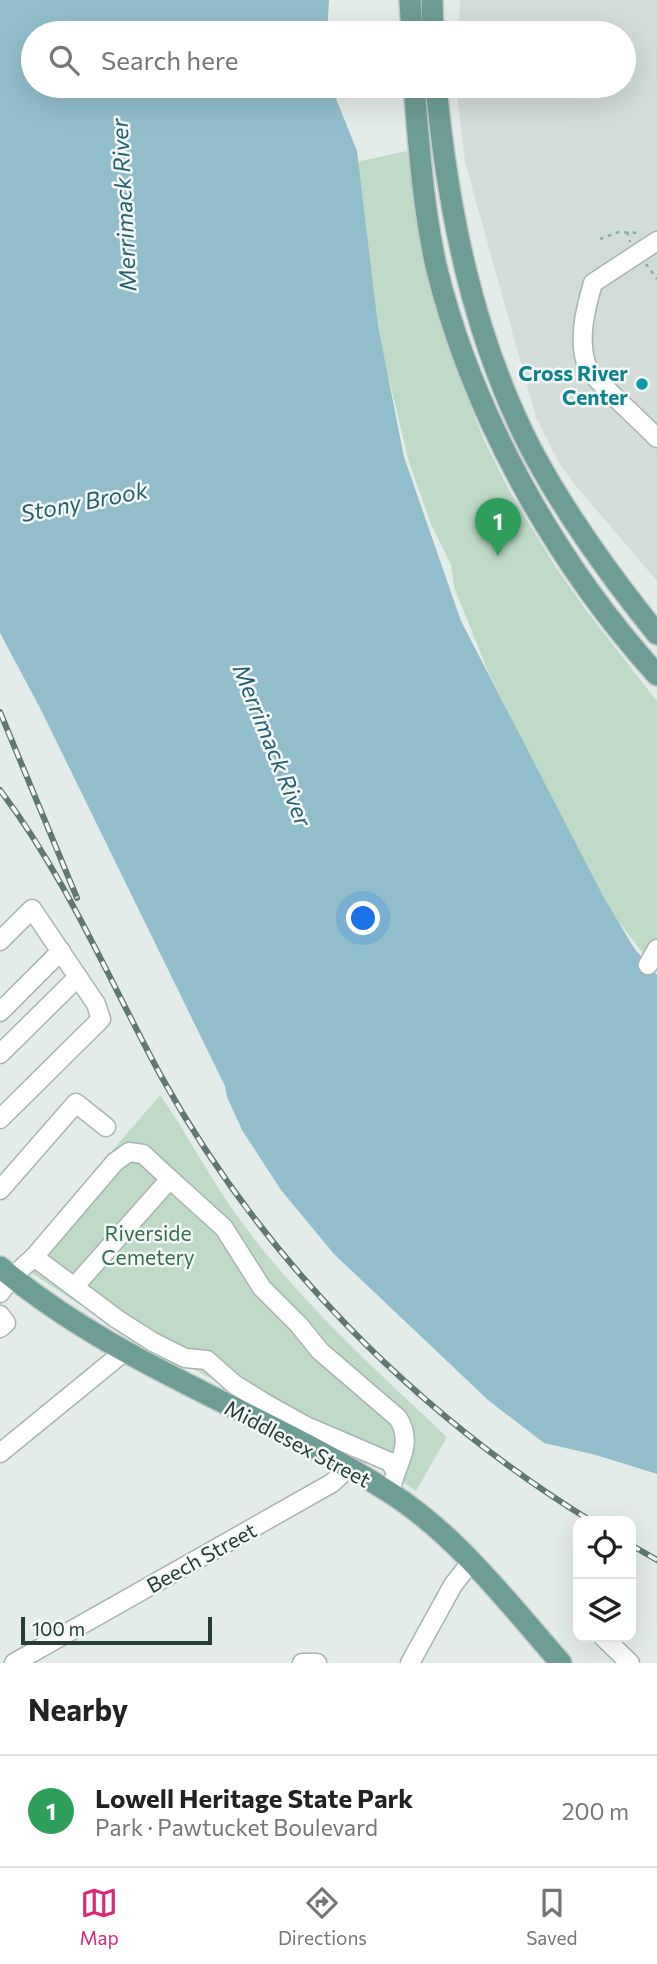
<!DOCTYPE html>
<meta charset="utf-8">
<style>
:root{--surface:#fff;--page:#f6f6f6;--text:#222;--muted:#767676;--line:#e0e0e0;--accent:#db2777}
body{margin:0;font-family:Commissioner,sans-serif;background:var(--page);color:var(--text)}
.controls{position:absolute;right:21px;bottom:21px;display:grid;overflow:hidden;border-radius:14px;box-shadow:0 7px 28px #0002}
.controls button{width:63px;height:63px;display:grid;place-items:center;padding:0;border:0;border-bottom:2px solid var(--line);background:var(--surface);color:var(--text);font:35px sans-serif}
.scale{position:absolute;left:21px;bottom:18px;width:191px;box-sizing:border-box;padding-left:7px;border:4px solid #253c37;border-top:0;font-size:19px;line-height:24px;white-space:nowrap;color:#253c37;-webkit-text-stroke:5px #f4f9f7;paint-order:stroke}
.you{position:absolute;left:364px;top:919px;width:24px;height:24px;margin:-18px;border:5px solid #fff;border-radius:50%;background:#1a73e8;box-shadow:0 0 0 10px #1a73e833}
.badge{display:grid;place-items:center;width:46px;height:46px;border-radius:50%;background:var(--accent);color:#fff;font-size:23px;font-weight:700}
.pin{position:absolute;translate:-50% -58px;filter:drop-shadow(0 2px 4px #0008)}
.pin::after{content:'';position:absolute;top:37px;width:24px;height:21px;background:inherit;clip-path:polygon(0 0,100% 0,50% 100%)}
.list{margin:0;padding:0;list-style:none}
h2{display:flex;justify-content:space-between;align-items:center;height:91px;margin:0;padding:0 28px;font-size:30px}
h2 small{font-size:23px;font-weight:400;color:var(--muted)}
.list li{display:grid;grid-template-columns:46px 1fr auto;gap:21px;align-items:center;box-sizing:border-box;height:112px;padding:0 28px;border-top:2px solid var(--line)}
.list b{display:block;font-size:26px;white-space:nowrap}
.list p{margin:0;font-size:23px;white-space:nowrap;color:var(--muted)}
.list em{font-size:23px;font-style:normal;color:var(--muted)}
.icon{flex:none;width:38px;height:38px;fill:none;stroke:currentColor;stroke-width:2;stroke-linecap:round;stroke-linejoin:round}
.map{position:relative;flex:none;width:657px;height:1663px;overflow:hidden}
.search{position:absolute;background:var(--surface);box-shadow:0 7px 28px #0002;left:21px;right:21px;top:21px;height:77px;display:flex;align-items:center;gap:18px;box-sizing:border-box;padding:0 24px;border-radius:38px;color:var(--muted);font-size:26px}
.sheet{height:203px;background:var(--surface)}
nav{display:flex;justify-content:space-around;align-items:center;box-sizing:border-box;height:98px;border-top:2px solid var(--line);background:var(--surface);font-size:19px;color:var(--muted)}
nav a{display:grid;justify-items:center;gap:4px}
nav .on{color:var(--accent)}
.map>svg:first-child{display:block}
.built{fill:#d2dcd8}
.green{fill:#bfdbc8}
.water{fill:#92becb}
.lines{fill:none;stroke-linecap:round;stroke-linejoin:round}
.minor-casing{stroke:#a7b4b0;stroke-width:21}
.major-casing{stroke:#c2c8c7;stroke-width:24}
.path{stroke:#88aca3;stroke-width:2.5;stroke-dasharray:3.5 5;stroke-linecap:butt}
.minor{stroke:#fff;stroke-width:18}
.major{stroke:#6d9d94;stroke-width:21}
.rail-casing{stroke:#607772;stroke-width:6}
.rail{stroke:#f4f9f7;stroke-width:3.5;stroke-dasharray:10;stroke-linecap:butt}
.culture-dot{fill:#0f9aa8;stroke:#f4f9f7;stroke-width:2.5}
.labels{text-anchor:middle;dominant-baseline:central;stroke-width:5;stroke-linejoin:round;paint-order:stroke}
.culture-label{font-size:21px;font-weight:bold;fill:#0d838f;stroke:#f4f9f7;text-anchor:end}
.park-label{font-size:21px;fill:#336f4e;stroke:#f4f9f7}
.street-label{font-size:21px;fill:#253c37;stroke:#f4f9f7}
.water-label{font-size:23px;font-style:italic;fill:#256072;stroke:#f4f9f7}
</style>
<div class="map">
<svg width="657" height="1663" viewBox="0 0 657 1663">
<rect width="100%" height="100%" fill="#e4ece9"/>
<!-- built -->
<polygon class="built" points="460,0 657,0 657,581 575,485 559,463 536,417 465,162 458,102 457,86 624,86 624,33 458,33"/>
<!-- green -->
<g class="green">
<polygon points="407,151 432,290 454,364 484,440 509,490 555,566 589,614 657,701 657,971 597,894 489,674 454,587 451,565 431,524 409,462 388,376 328,168"/>
<path d="M160,1095C189,1136 211,1181 241,1221C297,1299 377,1371 447,1437L416,1491L391,1474L116,1328L16,1263Z"/>
</g>
<!-- water -->
<polygon class="water" points="0,0 329,0 327,33 33,33 33,86 331,86 357,151 378,326 404,457 461,621 603,896 634,948 657,975 657,1474 596,1455 544,1443 488,1400 334,1254 281,1190 242,1130 227,1097 225,1086 40,708 0,633"/>
<g class="lines">
<defs>
<g id="minor">
<path d="M657,241L593,283C585,310 577,342 588,369C592,377 646,426 657,438"/>
<polyline points="0,941 32,909 96,1004 101,1019 0,1119"/>
<polyline points="648,965 657,949"/>
<polyline points="0,1012 61,951"/>
<polyline points="0,1054 78,977"/>
<path d="M170,1179L224,1228L262,1288L299,1325L320,1351L398,1418C410,1437 404,1453 396,1472"/>
<polyline points="0,1190 76,1103 106,1127"/>
<polyline points="74,1287 170,1179 143,1154 129,1152 115,1162 34,1257 117,1319 153,1342 185,1358 207,1360 234,1384 263,1402 306,1426 390,1462 396,1472 390,1492"/>
<polyline points="0,1293 12,1277 34,1257"/>
<polyline points="0,1315 6,1323 0,1328"/>
<polyline points="0,1453 125,1351"/>
<polyline points="603,1637 630,1663"/>
<polyline points="14,1663 332,1483 348,1468"/>
<polyline points="302,1663 317,1663"/>
<polyline points="410,1663 453,1585 471,1562"/>
</g>
<g id="major">
<polyline points="410,0 412,33"/>
<polyline points="432,0 433,33"/>
<path d="M414,86C419,146 423,207 436,266C472,414 555,562 657,675"/>
<path d="M436,86C448,212 473,336 531,449C566,515 611,577 657,634"/>
<path d="M0,1267C116,1365 262,1411 389,1492C457,1535 508,1603 561,1663"/>
</g>
</defs>
<!-- minor casing -->
<use href="#minor" class="minor-casing"/>
<!-- major casing -->
<use href="#major" class="major-casing"/>
<!-- path -->
<g class="path">
<polyline points="627,232 630,242"/>
<polyline points="600,239 619,232 640,233"/>
<polyline points="646,264 657,279"/>
</g>
<!-- minor -->
<use href="#minor" class="minor"/>
<!-- major -->
<use href="#major" class="major"/>
<defs>
<g id="rail">
<polyline points="0,712 77,898"/>
<path d="M0,790C66,877 109,980 161,1076C262,1258 414,1412 591,1521"/>
<polyline points="631,1545 657,1560"/>
</g>
</defs>
<!-- rail casing -->
<use href="#rail" class="rail-casing"/>
<!-- rail -->
<use href="#rail" class="rail"/>
</g>
<!-- markers -->
<circle class="culture-dot" cx="642" cy="384" r="7"/>
<g class="labels">
<!-- culture labels -->
<g class="culture-label">
<text x="628" y="372">Cross River<tspan x="628" dy="24">Center</tspan></text>
</g>
<!-- park labels -->
<g class="park-label">
<text x="148" y="1232">Riverside<tspan x="148" dy="24">Cemetery</tspan></text>
</g>
<!-- street labels -->
<g class="street-label">
<text transform="translate(298 1443) rotate(28)">Middlesex Street</text>
<text transform="translate(201 1557) rotate(-29)">Beech Street</text>
</g>
<!-- water labels -->
<g class="water-label">
<text transform="translate(123 205) rotate(-93)">Merrimack River</text>
<text transform="translate(84 501) rotate(-11)">Stony Brook</text>
<text transform="translate(273 745) rotate(68)">Merrimack River</text>
</g>
</g>
</svg>
<div class="controls">
<button><svg class="icon" aria-label="locate" viewBox="0 0 24 24"><circle cx="12" cy="12" r="6"/><path d="M12 2v4M12 18v4M2 12h4M18 12h4"/></svg></button>
<button><svg class="icon" aria-label="layers" viewBox="0 0 24 24"><path d="M12 4l9 5-9 5-9-5zM3 14l9 5 9-5"/></svg></button>
</div>
<div class="scale">100 m</div>
<div class="you"></div>
<div class="pin badge" style="left:498px;top:556px;background:#2e9e5b">1</div>
<div class="search"><svg class="icon" aria-label="search" viewBox="0 0 24 24"><circle cx="10" cy="10" r="6"/><path d="M15 15l6 6"/></svg>Search here</div>
</div>
<section class="sheet">
<h2>Nearby<small></small></h2>
<ul class="list">
<li><span class="badge" style="background:#2e9e5b">1</span><div><b>Lowell Heritage State Park</b><p>Park · Pawtucket Boulevard</p></div><em>200 m</em></li>
</ul>
</section>
<nav>
<a class="on"><svg class="icon" aria-label="map" viewBox="0 0 24 24"><path d="M3 6l6-2 6 2 6-2v14l-6 2-6-2-6 2zM9 4v14M15 6v14"/></svg>Map</a>
<a><svg class="icon" aria-label="directions" viewBox="0 0 24 24"><path d="M12 3l9 9-9 9-9-9zM9 14v-3h6M13 9l2 2-2 2"/></svg>Directions</a>
<a><svg class="icon" aria-label="saved" viewBox="0 0 24 24"><path d="M7 4h10v16l-5-4-5 4z"/></svg>Saved</a>
</nav>
